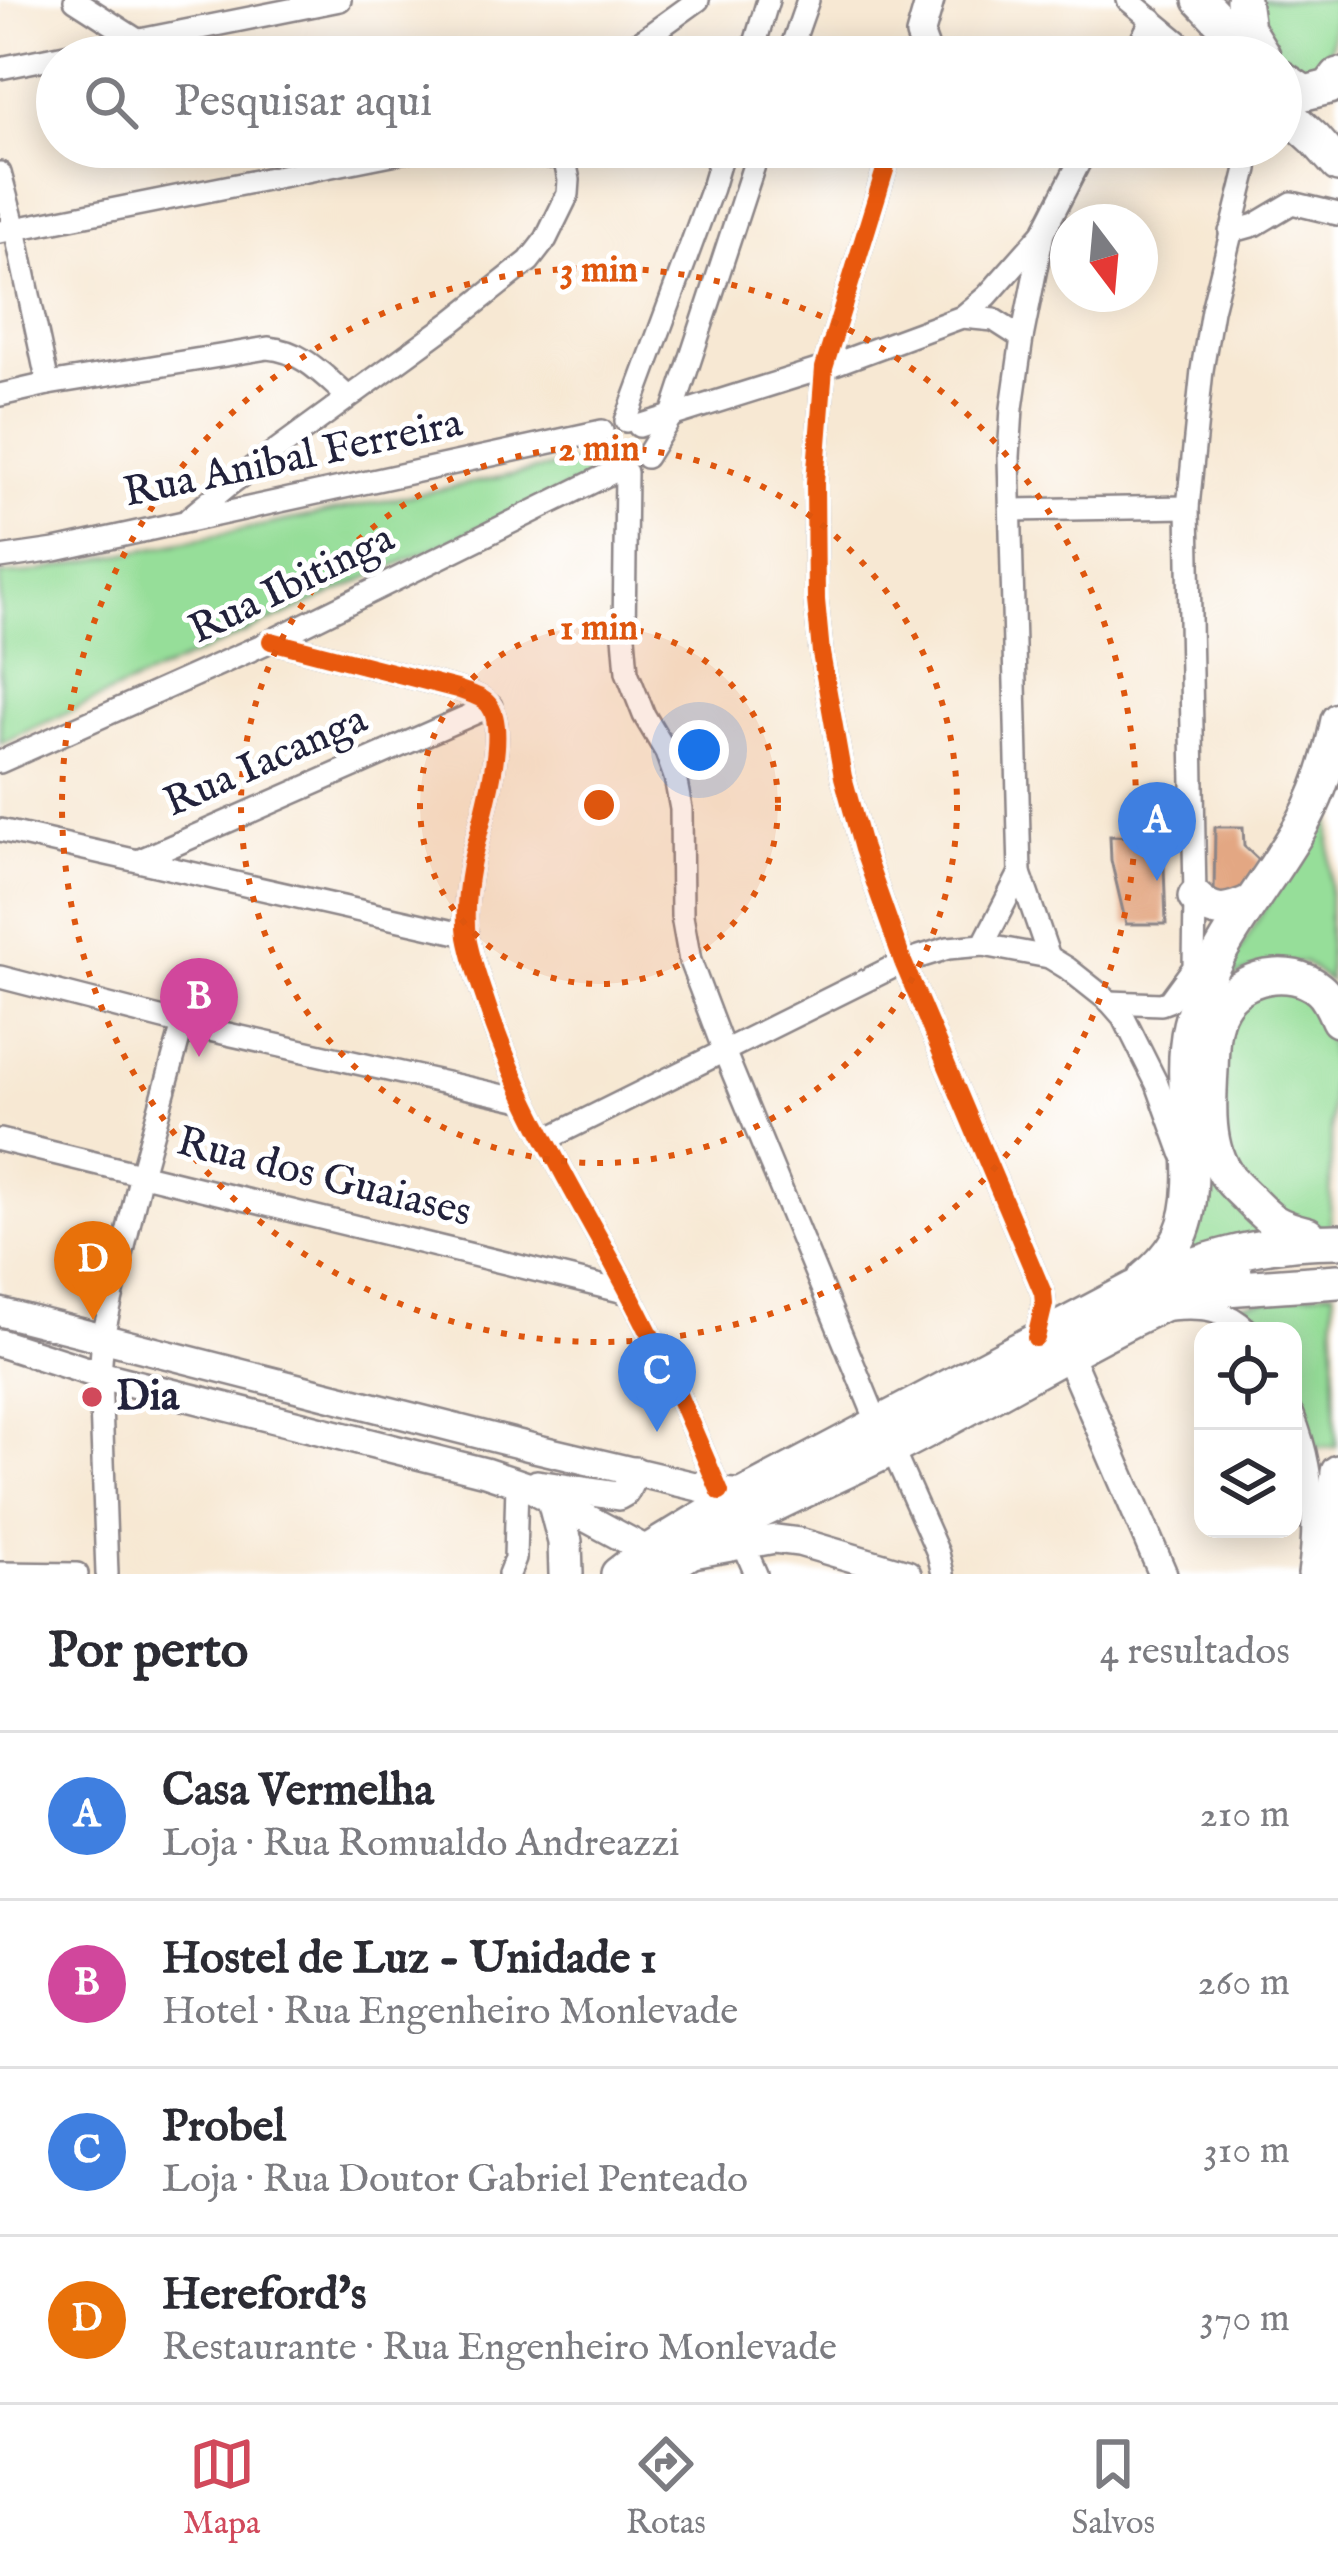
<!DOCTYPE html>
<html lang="pt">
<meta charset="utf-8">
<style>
:root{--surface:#fff;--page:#f2f2f3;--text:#2b2b33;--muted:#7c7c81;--line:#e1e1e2;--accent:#d1495b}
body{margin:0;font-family:"IM FELL English",serif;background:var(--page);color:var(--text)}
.controls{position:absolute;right:36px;bottom:36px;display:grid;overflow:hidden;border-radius:24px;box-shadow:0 6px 30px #0003}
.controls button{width:108px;height:108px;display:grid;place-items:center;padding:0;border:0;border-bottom:3px solid var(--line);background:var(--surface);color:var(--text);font:60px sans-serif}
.compass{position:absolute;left:1050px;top:204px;width:108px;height:108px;border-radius:50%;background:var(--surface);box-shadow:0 6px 30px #0003;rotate:164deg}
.you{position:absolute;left:699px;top:750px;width:42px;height:42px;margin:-30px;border:9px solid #fff;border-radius:50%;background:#1a73e8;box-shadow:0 0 0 18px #1a73e833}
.badge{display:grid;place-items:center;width:78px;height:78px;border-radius:50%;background:var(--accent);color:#fff;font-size:39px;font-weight:700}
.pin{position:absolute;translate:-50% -99px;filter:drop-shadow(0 3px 6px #0008)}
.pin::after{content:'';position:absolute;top:63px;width:42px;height:36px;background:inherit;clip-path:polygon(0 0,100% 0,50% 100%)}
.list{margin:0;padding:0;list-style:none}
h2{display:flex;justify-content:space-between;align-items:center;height:156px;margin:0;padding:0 48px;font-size:51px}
h2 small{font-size:39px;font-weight:400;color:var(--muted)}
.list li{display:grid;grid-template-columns:78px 1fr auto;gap:36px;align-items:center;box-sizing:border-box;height:168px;padding:0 48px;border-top:3px solid var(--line)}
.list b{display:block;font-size:45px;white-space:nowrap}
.list p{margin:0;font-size:39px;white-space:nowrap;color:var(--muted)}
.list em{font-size:39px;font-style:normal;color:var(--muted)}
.icon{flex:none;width:66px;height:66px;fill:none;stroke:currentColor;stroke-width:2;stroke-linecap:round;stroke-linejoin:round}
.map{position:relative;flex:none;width:1338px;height:1574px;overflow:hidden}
.search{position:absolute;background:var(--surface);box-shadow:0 6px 30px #0003;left:36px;right:36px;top:36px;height:132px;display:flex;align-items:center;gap:30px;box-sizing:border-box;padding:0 42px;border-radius:66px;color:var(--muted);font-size:45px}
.sheet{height:828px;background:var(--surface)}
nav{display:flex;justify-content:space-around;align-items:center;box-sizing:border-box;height:168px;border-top:3px solid var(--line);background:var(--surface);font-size:33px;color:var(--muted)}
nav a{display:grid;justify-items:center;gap:6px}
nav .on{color:var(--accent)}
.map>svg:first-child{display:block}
.green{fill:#96de99;stroke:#5c806a;stroke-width:3}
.building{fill:#e3a783}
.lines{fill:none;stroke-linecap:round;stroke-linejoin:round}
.minor-casing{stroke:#8c8587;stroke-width:26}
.major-casing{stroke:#8c8587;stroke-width:32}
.highway-casing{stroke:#8c8587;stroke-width:38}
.minor{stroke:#fff;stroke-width:21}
.major{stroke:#fff;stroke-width:27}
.highway{stroke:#fff;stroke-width:33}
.cycleway-casing{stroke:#fff;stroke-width:26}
.cycleway{stroke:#e8590c;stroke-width:18}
.ring{fill:none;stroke:#de560e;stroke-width:6;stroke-dasharray:6 12}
.poi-dot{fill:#d1495b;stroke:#fff;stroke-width:4.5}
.labels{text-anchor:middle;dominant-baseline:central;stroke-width:10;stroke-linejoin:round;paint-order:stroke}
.street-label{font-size:42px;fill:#22223b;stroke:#fff}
.poi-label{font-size:42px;font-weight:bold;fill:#22223b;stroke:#fff;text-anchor:start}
.centre{fill:#de560e;stroke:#fff;stroke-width:6}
.ring-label{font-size:36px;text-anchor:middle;font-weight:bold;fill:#de560e;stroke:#fff;stroke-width:10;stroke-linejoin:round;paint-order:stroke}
</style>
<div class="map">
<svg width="1338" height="1574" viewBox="0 0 1338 1574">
<rect width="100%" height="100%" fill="#fff"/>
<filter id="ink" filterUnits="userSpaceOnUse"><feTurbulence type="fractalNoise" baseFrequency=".00833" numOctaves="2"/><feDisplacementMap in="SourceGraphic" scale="24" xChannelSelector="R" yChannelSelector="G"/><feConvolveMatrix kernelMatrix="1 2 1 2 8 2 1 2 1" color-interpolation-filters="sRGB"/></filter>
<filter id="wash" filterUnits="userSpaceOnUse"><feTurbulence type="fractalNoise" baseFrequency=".004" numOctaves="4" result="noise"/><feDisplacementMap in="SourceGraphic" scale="48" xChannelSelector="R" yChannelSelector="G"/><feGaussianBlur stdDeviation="2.7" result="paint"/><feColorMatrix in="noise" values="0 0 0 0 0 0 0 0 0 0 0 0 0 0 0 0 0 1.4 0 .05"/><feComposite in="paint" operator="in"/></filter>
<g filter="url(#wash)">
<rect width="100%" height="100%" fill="#f7e8d3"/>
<!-- green -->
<g class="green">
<polygon points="1256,0 1335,0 1331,45 1321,73 1304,81 1281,61 1260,32"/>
<polygon points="585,460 585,480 0,743 0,575 30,573"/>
<polygon points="1330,796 1329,982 1305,963 1266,965 1222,981"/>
<polygon points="1275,986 1303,992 1325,1020 1332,1061 1330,1230 1274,1215 1232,1169 1226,1140 1223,1033 1243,999"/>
<polygon points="1202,1158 1273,1235 1177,1257"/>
<polygon points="1333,1290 1336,1447 1315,1448 1293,1390 1293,1331 1260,1331 1234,1305"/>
</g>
<g id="blocks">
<!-- building -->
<g class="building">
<polygon points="1215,827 1243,827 1244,846 1261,862 1240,895 1214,895"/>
<polygon points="1110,836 1163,838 1166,924 1126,924 1111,860"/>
</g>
</g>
</g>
<g filter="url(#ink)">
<use href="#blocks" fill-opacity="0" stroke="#8c8587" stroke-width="3"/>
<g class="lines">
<defs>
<g id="minor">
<polyline points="75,0 139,41"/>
<polyline points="1128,0 1197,57"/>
<polyline points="619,57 698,0"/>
<polyline points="751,57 768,0"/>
<polyline points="788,57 808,0"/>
<polyline points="1133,57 1152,19"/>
<polyline points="0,68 340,0"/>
<path d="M526,147C545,160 563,161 581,147"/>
<polyline points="892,147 824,368 815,482 816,600 821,653 843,777 863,849 903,962 1043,1293 1044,1304 1036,1338"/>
<polyline points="0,173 15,229 48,384"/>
<polyline points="0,232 427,147"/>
<polyline points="1230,232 1255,225 1292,203 1338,214"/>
<polyline points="962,317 994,320 1022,338"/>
<path d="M0,395L48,384L268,348C303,351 323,375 348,397"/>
<polyline points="626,421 712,188 724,147"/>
<polyline points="639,426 824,368 962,317 987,296 1042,234"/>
<polyline points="646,457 672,415 760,147"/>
<polyline points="626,472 624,636 627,672 644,715 666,752 675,777 681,809 682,916 690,961 724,1051 878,1424"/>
<polyline points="1011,510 1188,507"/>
<polyline points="189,518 230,484 452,322 529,261 546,239 568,194 569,180 564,157"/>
<polyline points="0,558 55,550 602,431"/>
<path d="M271,641L457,689C467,693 482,696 489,705C511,733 478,830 471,865C467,887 464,915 467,937C471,958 478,979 485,999C518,1103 578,1197 629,1293C664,1358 691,1425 720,1492"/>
<polyline points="0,762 271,641 615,471"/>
<polyline points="0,830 467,935"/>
<polyline points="140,860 491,706"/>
<polyline points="983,945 1020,873"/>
<polyline points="1049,957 1020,873 1009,457 1012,408 1022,338 1043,233 1087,147"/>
<polyline points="0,977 183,1024 526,1101"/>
<polyline points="1110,1002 1161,1004 1169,1001 1194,967 1195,897 1188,507 1202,370 1212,310 1247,169 1249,147"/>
<polyline points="547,1139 903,962 948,948 983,945 1049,957 1067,968 1110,1002 1124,1018 1157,1084 1182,1153"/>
<polyline points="0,1140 629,1293"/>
<path d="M1169,1309C1201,1306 1225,1308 1249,1331"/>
<path d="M1293,1415C1314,1467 1317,1519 1309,1574"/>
<polyline points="892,1449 938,1553 943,1574"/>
<polyline points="743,1544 756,1574"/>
<polyline points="0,1573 77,1574"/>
<polyline points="107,1574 100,1375 103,1336 141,1174 183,1024"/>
<polyline points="509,1574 515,1559 517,1482"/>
</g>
<g id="major">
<polyline points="924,46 920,35 930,0"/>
<polyline points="0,1312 534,1448 720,1492 747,1494"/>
<polyline points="0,1343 100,1375 485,1472 527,1486 648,1551 682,1556 775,1539 799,1542 907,1574"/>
<polyline points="1067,1352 1163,1574"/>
<polyline points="537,1484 618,1496 625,1492 635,1471"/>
</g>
<g id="highway">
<polyline points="1200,0 1221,22 1242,57"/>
<polyline points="1243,0 1247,29 1263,55"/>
<polyline points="1281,77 1305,93 1329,87 1338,75"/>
<polyline points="1281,108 1315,139 1338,165"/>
<path d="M1195,897C1214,916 1228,912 1251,902"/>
<path d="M1308,1234C1275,1226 1270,1221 1247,1197C1241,1191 1233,1184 1228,1177C1206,1149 1209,1103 1211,1070C1212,1048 1211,1026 1222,1007C1240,975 1291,965 1319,989C1328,996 1333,1009 1338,1020"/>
<path d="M1145,1278C1159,1266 1172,1253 1180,1236C1206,1180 1175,1090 1190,1025C1208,951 1265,889 1302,824C1321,791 1331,756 1338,720"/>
<polyline points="1212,1290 1338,1281"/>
<polyline points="554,1500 565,1542 566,1574"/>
<path d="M618,1574L648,1551L712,1512L1133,1289C1202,1258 1261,1241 1338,1241"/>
<path d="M660,1574C728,1519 815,1488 893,1448C975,1407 1053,1359 1135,1318C1169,1302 1200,1284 1235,1273"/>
<polyline points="1327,1574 1338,1472"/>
</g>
</defs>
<!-- minor casing -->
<use href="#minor" class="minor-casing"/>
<!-- major casing -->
<use href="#major" class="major-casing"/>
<!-- highway casing -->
<use href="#highway" class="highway-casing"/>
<!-- minor -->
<use href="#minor" class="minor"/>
<!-- major -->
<use href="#major" class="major"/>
<!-- highway -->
<use href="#highway" class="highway"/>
<defs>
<g id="cycleway">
<polyline points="892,147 824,368 815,482 816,600 821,653 843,777 863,849 903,962 1043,1293 1044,1304 1036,1338"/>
<path d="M271,641L457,689C467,693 482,696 489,705C511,733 478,830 471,865C467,887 464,915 467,937C471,958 478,979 485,999C518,1103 578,1197 629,1293C664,1358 691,1425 720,1492"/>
</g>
</defs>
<!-- cycleway casing -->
<use href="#cycleway" class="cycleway-casing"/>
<!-- cycleway -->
<use href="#cycleway" class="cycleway"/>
</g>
</g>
<!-- distance rings -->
<circle cx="599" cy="805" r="179" fill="#de560e" fill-opacity=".12"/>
<g class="ring">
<circle cx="599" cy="805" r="179"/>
<circle cx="599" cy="805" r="358"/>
<circle cx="599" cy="805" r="537"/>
</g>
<!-- markers -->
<circle class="poi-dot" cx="92" cy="1397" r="12"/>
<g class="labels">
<!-- street labels -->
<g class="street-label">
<text transform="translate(293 459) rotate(-12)">Rua Anibal Ferreira</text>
<text transform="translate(292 585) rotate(-26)">Rua Ibitinga</text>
<text transform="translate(266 762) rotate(-24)">Rua Iacanga</text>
<text transform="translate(324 1178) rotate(14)">Rua dos Guaiases</text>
</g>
<!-- poi labels -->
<g class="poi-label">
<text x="116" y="1397">Dia</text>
</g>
</g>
<circle cx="599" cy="805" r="18" class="centre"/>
<g class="ring-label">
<text x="599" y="281">3 min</text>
<text x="599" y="460">2 min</text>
<text x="599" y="639">1 min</text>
</g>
</svg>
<div class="controls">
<button><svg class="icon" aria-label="locate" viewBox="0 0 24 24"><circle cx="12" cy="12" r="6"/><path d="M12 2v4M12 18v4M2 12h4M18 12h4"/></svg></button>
<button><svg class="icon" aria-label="layers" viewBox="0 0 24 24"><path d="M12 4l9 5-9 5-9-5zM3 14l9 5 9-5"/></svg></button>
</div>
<svg class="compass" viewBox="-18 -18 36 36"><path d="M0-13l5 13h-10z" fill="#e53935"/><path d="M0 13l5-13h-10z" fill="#7c7c81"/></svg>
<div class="you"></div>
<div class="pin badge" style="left:1157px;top:881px;background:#3f7fe0">A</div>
<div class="pin badge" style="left:199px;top:1057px;background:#d1479c">B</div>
<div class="pin badge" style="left:657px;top:1432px;background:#3f7fe0">C</div>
<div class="pin badge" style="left:93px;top:1320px;background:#e8710a">D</div>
<div class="search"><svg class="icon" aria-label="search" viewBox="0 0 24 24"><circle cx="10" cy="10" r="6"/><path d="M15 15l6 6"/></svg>Pesquisar aqui</div>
</div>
<section class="sheet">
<h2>Por perto<small>4 resultados</small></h2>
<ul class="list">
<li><span class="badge" style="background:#3f7fe0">A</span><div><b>Casa Vermelha</b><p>Loja · Rua Romualdo Andreazzi</p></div><em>210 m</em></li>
<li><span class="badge" style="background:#d1479c">B</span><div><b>Hostel de Luz - Unidade 1</b><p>Hotel · Rua Engenheiro Monlevade</p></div><em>260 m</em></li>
<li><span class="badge" style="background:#3f7fe0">C</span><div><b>Probel</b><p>Loja · Rua Doutor Gabriel Penteado</p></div><em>310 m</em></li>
<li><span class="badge" style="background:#e8710a">D</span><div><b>Hereford's</b><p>Restaurante · Rua Engenheiro Monlevade</p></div><em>370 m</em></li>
</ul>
</section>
<nav>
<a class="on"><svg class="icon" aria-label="map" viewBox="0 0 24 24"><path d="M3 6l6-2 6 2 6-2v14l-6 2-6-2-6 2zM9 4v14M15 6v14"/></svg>Mapa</a>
<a><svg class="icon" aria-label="directions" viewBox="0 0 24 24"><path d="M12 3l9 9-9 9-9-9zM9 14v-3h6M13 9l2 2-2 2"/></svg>Rotas</a>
<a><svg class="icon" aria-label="saved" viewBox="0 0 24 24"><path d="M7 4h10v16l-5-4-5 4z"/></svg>Salvos</a>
</nav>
